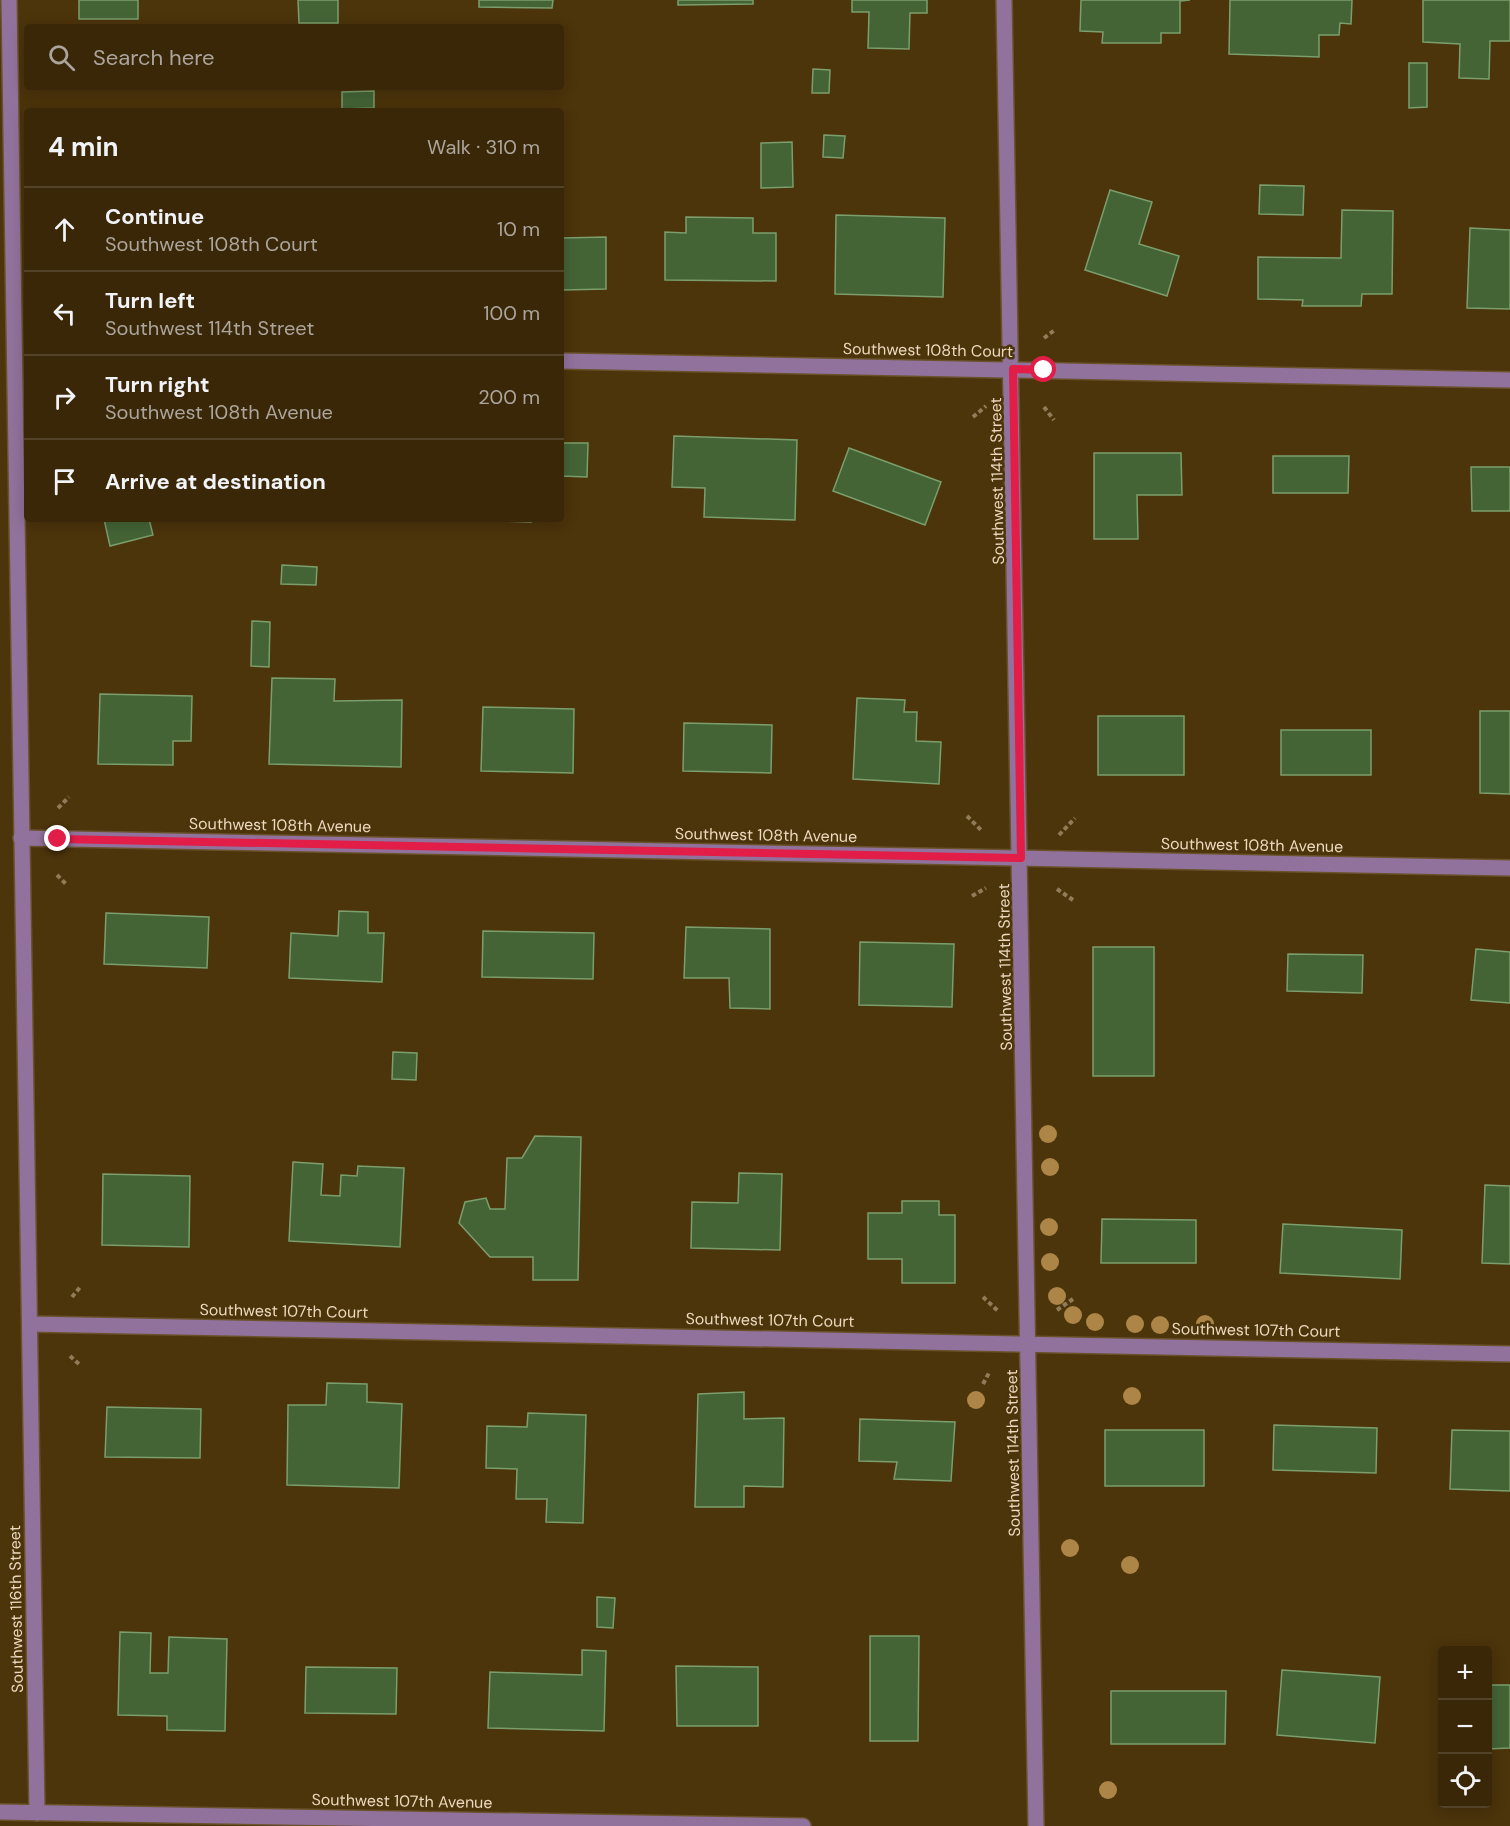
<!DOCTYPE html>
<meta charset="utf-8">
<style>
:root{--surface:#392708;--page:#443316;--text:#f1f3f6;--muted:#aba59c;--line:#534429}
body{margin:0;font-family:"DM Sans",sans-serif;background:var(--page);color:var(--text)}
.controls{position:absolute;right:18px;bottom:18px;display:grid;overflow:hidden;border-radius:6px;box-shadow:0 3px 15px #0003}
.controls button{width:54px;height:54px;display:grid;place-items:center;padding:0;border:0;border-bottom:2px solid var(--line);background:var(--surface);color:var(--text);font:30px sans-serif}
.stop{position:absolute;width:18px;height:18px;margin:-14px;border:4px solid #e11d48;border-radius:50%;background:#fff}
.stop.end{background:#e11d48;border-color:#fff;box-shadow:0 2px 6px #0008}
.list{margin:0;padding:0;list-style:none}
h2{display:flex;justify-content:space-between;align-items:center;height:78px;margin:0;padding:0 24px;font-size:26px}
h2 small{font-size:20px;font-weight:400;color:var(--muted)}
.list li{display:grid;grid-template-columns:39px 1fr auto;gap:18px;align-items:center;box-sizing:border-box;height:84px;padding:0 24px;border-top:2px solid var(--line)}
.list b{display:block;font-size:22px;white-space:nowrap}
.list p{margin:0;font-size:20px;white-space:nowrap;color:var(--muted)}
.list em{font-size:20px;font-style:normal;color:var(--muted)}
.icon{flex:none;width:33px;height:33px;fill:none;stroke:currentColor;stroke-width:2;stroke-linecap:round;stroke-linejoin:round}
.map{position:relative;flex:none;width:1510px;height:1826px;overflow:hidden}
.search{position:absolute;background:var(--surface);box-shadow:0 3px 15px #0003;left:24px;top:24px;width:540px;height:66px;display:flex;align-items:center;gap:15px;box-sizing:border-box;padding:0 21px;border-radius:6px;color:var(--muted);font-size:22px}
.panel{position:absolute;background:var(--surface);box-shadow:0 3px 15px #0003;left:24px;top:108px;width:540px;height:414px;border-radius:6px}
.map>svg:first-child{display:block}
.building{fill:#446436;stroke:#7b9e6c;stroke-width:1.5}
.lines{fill:none;stroke-linecap:round;stroke-linejoin:round}
.minor-casing{stroke:#69522b;stroke-width:18}
.path{stroke:#917c59;stroke-width:4;stroke-dasharray:4.5 3;stroke-linecap:butt}
.minor{stroke:#91729c;stroke-width:15}
.tree{fill:#ac8547}
.route{stroke:#e11d48;stroke-width:8}
.labels{text-anchor:middle;dominant-baseline:central;stroke-width:5;stroke-linejoin:round;paint-order:stroke}
.street-label{font-size:16px;fill:#ecd9bf;stroke:#4c340b}
</style>
<div class="map">
<svg width="1510" height="1826" viewBox="0 0 1510 1826">
<rect width="100%" height="100%" fill="#4c340b"/>
<!-- building -->
<g class="building">
<rect x="79" y="0" width="59" height="19"/>
<polygon points="298,0 338,0 338,23 299,23"/>
<polygon points="479,0 553,0 552,8 479,7"/>
<polygon points="678,0 753,0 753,4 678,5"/>
<polygon points="852,0 927,0 927,13 910,13 909,49 868,48 869,12 852,12"/>
<polygon points="1081,0 1190,0 1180,1 1180,33 1161,33 1161,43 1102,43 1103,32 1080,31"/>
<polygon points="1230,0 1352,0 1351,24 1340,23 1339,35 1319,35 1319,57 1229,54"/>
<polygon points="1423,0 1510,0 1510,41 1490,41 1489,79 1459,78 1460,44 1423,42"/>
<polygon points="1409,63 1427,63 1427,107 1409,108"/>
<polygon points="813,69 830,70 829,93 812,93"/>
<polygon points="374,91 374,108 342,109 342,92"/>
<polygon points="824,135 845,136 843,158 823,157"/>
<polygon points="792,142 793,187 761,188 761,143"/>
<polygon points="1260,185 1304,186 1303,215 1259,214"/>
<polygon points="1110,190 1152,202 1139,244 1179,256 1167,296 1085,270"/>
<polygon points="1342,210 1393,211 1392,294 1362,294 1361,306 1302,306 1303,300 1258,299 1258,257 1341,258"/>
<polygon points="836,215 945,218 943,297 835,294"/>
<polygon points="686,217 753,218 753,233 776,233 776,281 665,280 665,232 686,233"/>
<polygon points="1470,228 1510,230 1510,309 1467,308"/>
<polygon points="606,237 606,289 563,290 562,238"/>
<polygon points="674,436 797,440 795,520 704,517 705,488 672,487"/>
<polygon points="561,443 588,443 587,477 561,476"/>
<polygon points="849,448 941,482 925,525 833,491"/>
<polygon points="1094,453 1181,453 1182,495 1137,495 1138,539 1094,539"/>
<polygon points="1273,456 1349,456 1348,493 1273,493"/>
<polygon points="1471,467 1510,467 1510,511 1472,511"/>
<polygon points="104,519 149,519 153,535 110,546"/>
<polygon points="285,519 329,519 329,521 285,520"/>
<polygon points="471,519 531,519 531,522 471,520"/>
<polygon points="282,565 317,567 316,585 281,584"/>
<polygon points="252,621 270,622 269,667 251,666"/>
<polygon points="272,678 335,679 334,701 402,700 401,767 269,764"/>
<polygon points="100,694 192,696 191,741 173,741 173,765 98,764"/>
<polygon points="857,698 905,700 904,712 917,712 916,741 941,742 939,784 853,779"/>
<polygon points="483,707 574,709 573,773 481,771"/>
<polygon points="1480,711 1510,711 1510,794 1480,793"/>
<rect x="1098" y="716" width="86" height="59"/>
<polygon points="684,723 772,725 771,773 683,771"/>
<rect x="1281" y="730" width="90" height="45"/>
<polygon points="339,911 368,912 368,933 384,933 382,982 289,978 291,933 338,936"/>
<polygon points="106,913 209,917 207,968 104,964"/>
<polygon points="686,927 770,929 770,1009 730,1008 729,978 684,978"/>
<polygon points="483,931 594,933 593,979 482,977"/>
<polygon points="860,942 954,944 952,1007 859,1005"/>
<rect x="1093" y="947" width="61" height="129"/>
<polygon points="1476,949 1510,952 1510,1003 1471,1000"/>
<polygon points="1288,954 1363,955 1362,993 1287,991"/>
<polygon points="393,1052 417,1053 416,1080 392,1079"/>
<polygon points="535,1136 581,1137 578,1280 533,1280 533,1257 490,1257 459,1223 465,1202 486,1198 490,1209 505,1209 507,1158 522,1158"/>
<polygon points="293,1162 323,1164 321,1195 340,1196 341,1175 357,1176 358,1166 404,1168 400,1247 289,1241"/>
<polygon points="739,1173 782,1174 780,1250 691,1248 692,1202 738,1203"/>
<polygon points="103,1174 190,1176 189,1247 102,1245"/>
<polygon points="1485,1185 1510,1186 1510,1264 1482,1263"/>
<polygon points="902,1201 939,1201 939,1215 955,1215 955,1283 902,1283 902,1259 868,1259 868,1213 902,1213"/>
<polygon points="1102,1219 1196,1220 1196,1263 1101,1263"/>
<polygon points="1283,1224 1402,1230 1400,1279 1280,1273"/>
<polygon points="327,1383 367,1384 367,1402 402,1404 399,1488 287,1485 288,1405 326,1405"/>
<polygon points="744,1392 744,1419 784,1418 783,1487 744,1486 744,1507 695,1507 698,1394"/>
<polygon points="107,1407 201,1409 200,1458 105,1457"/>
<polygon points="528,1413 586,1415 583,1523 546,1522 547,1499 516,1499 517,1469 486,1468 487,1426 527,1427"/>
<polygon points="860,1419 955,1422 951,1481 894,1479 897,1462 859,1461"/>
<polygon points="1274,1425 1377,1428 1376,1473 1273,1470"/>
<rect x="1105" y="1430" width="99" height="56"/>
<polygon points="1452,1430 1510,1431 1510,1491 1450,1489"/>
<polygon points="597,1597 615,1598 613,1628 597,1627"/>
<polygon points="120,1632 151,1633 150,1673 168,1673 169,1637 227,1639 225,1731 167,1730 167,1716 118,1715"/>
<polygon points="870,1636 919,1636 918,1741 870,1741"/>
<polygon points="582,1650 606,1651 604,1731 488,1728 490,1672 582,1675"/>
<polygon points="676,1666 758,1667 758,1726 677,1726"/>
<polygon points="306,1667 397,1668 396,1714 305,1713"/>
<polygon points="1282,1670 1380,1677 1375,1743 1277,1735"/>
<polygon points="1488,1685 1510,1685 1510,1748 1488,1749"/>
<polygon points="1111,1691 1226,1691 1225,1744 1111,1744"/>
</g>
<g class="lines">
<defs>
<g id="minor">
<polyline points="9,0 37,1813"/>
<polyline points="1004,0 1036,1826"/>
<polyline points="561,361 1510,380"/>
<polyline points="21,838 1510,868"/>
<polyline points="30,1324 1510,1354"/>
<polyline points="0,1812 803,1826"/>
</g>
</defs>
<!-- minor casing -->
<use href="#minor" class="minor-casing"/>
<!-- path -->
<g class="path">
<polyline points="1044,338 1056,329"/>
<polyline points="1044,407 1054,420"/>
<polyline points="973,417 986,406"/>
<polyline points="58,808 69,797"/>
<polyline points="967,816 982,831"/>
<polyline points="1059,835 1075,818"/>
<polyline points="57,875 67,885"/>
<polyline points="1057,889 1073,900"/>
<polyline points="972,896 986,888"/>
<polyline points="72,1297 81,1286"/>
<polyline points="983,1297 998,1311"/>
<polyline points="1057,1310 1073,1299"/>
<polyline points="70,1356 80,1365"/>
<polyline points="983,1384 990,1371"/>
</g>
<!-- minor -->
<use href="#minor" class="minor"/>
</g>
<!-- trees -->
<g class="tree">
<circle cx="1048" cy="1134" r="9"/>
<circle cx="1050" cy="1167" r="9"/>
<circle cx="1049" cy="1227" r="9"/>
<circle cx="1050" cy="1262" r="9"/>
<circle cx="1057" cy="1296" r="9"/>
<circle cx="1073" cy="1315" r="9"/>
<circle cx="1095" cy="1322" r="9"/>
<circle cx="1135" cy="1324" r="9"/>
<circle cx="1205" cy="1324" r="9"/>
<circle cx="1160" cy="1325" r="9"/>
<circle cx="1132" cy="1396" r="9"/>
<circle cx="976" cy="1400" r="9"/>
<circle cx="1070" cy="1548" r="9"/>
<circle cx="1130" cy="1565" r="9"/>
<circle cx="1108" cy="1790" r="9"/>
</g>
<g class="lines">
<!-- route -->
<polyline class="route" points="58,839 1021,858 1013,369 1044,370"/>
</g>
<g class="labels">
<!-- street labels -->
<g class="street-label">
<text transform="translate(928 350) rotate(1)">Southwest 108th Court</text>
<text transform="translate(997 481) rotate(-91)">Southwest 114th Street</text>
<text transform="translate(280 825) rotate(1)">Southwest 108th Avenue</text>
<text transform="translate(766 835) rotate(1)">Southwest 108th Avenue</text>
<text transform="translate(1252 845) rotate(1)">Southwest 108th Avenue</text>
<text transform="translate(1005 967) rotate(-91)">Southwest 114th Street</text>
<text transform="translate(284 1311) rotate(1)">Southwest 107th Court</text>
<text transform="translate(770 1320) rotate(1)">Southwest 107th Court</text>
<text transform="translate(1256 1330) rotate(1)">Southwest 107th Court</text>
<text transform="translate(1013 1453) rotate(-91)">Southwest 114th Street</text>
<text transform="translate(16 1609) rotate(-91)">Southwest 116th Street</text>
<text transform="translate(402 1801) rotate(1)">Southwest 107th Avenue</text>
</g>
</g>
</svg>
<div class="controls">
<button>+</button>
<button>−</button>
<button><svg class="icon" aria-label="locate" viewBox="0 0 24 24"><circle cx="12" cy="12" r="6"/><path d="M12 2v4M12 18v4M2 12h4M18 12h4"/></svg></button>
</div>
<div class="stop" style="left:1044px;top:370px"></div>
<div class="stop end" style="left:58px;top:839px"></div>
<div class="search"><svg class="icon" aria-label="search" viewBox="0 0 24 24"><circle cx="10" cy="10" r="6"/><path d="M15 15l6 6"/></svg>Search here</div>
<section class="panel">
<h2>4 min<small>Walk · 310 m</small></h2>
<ul class="list">
<li><svg class="icon" aria-label="ahead" viewBox="0 0 24 24"><path d="M12 20V5M6 11l6-6 6 6"/></svg><div><b>Continue</b><p>Southwest 108th Court</p></div><em>10 m</em></li>
<li><svg class="icon" aria-label="left" viewBox="0 0 24 24"><path d="M17 20v-9H6M10 6l-5 5 5 5"/></svg><div><b>Turn left</b><p>Southwest 114th Street</p></div><em>100 m</em></li>
<li><svg class="icon" aria-label="right" viewBox="0 0 24 24"><path d="M7 20v-9h11M14 6l5 5-5 5"/></svg><div><b>Turn right</b><p>Southwest 108th Avenue</p></div><em>200 m</em></li>
<li><svg class="icon" aria-label="arrive" viewBox="0 0 24 24"><path d="M6 21V4h12l-3 4 3 4H6"/></svg><div><b>Arrive at destination</b></div></li>
</ul>
</section>
</div>
